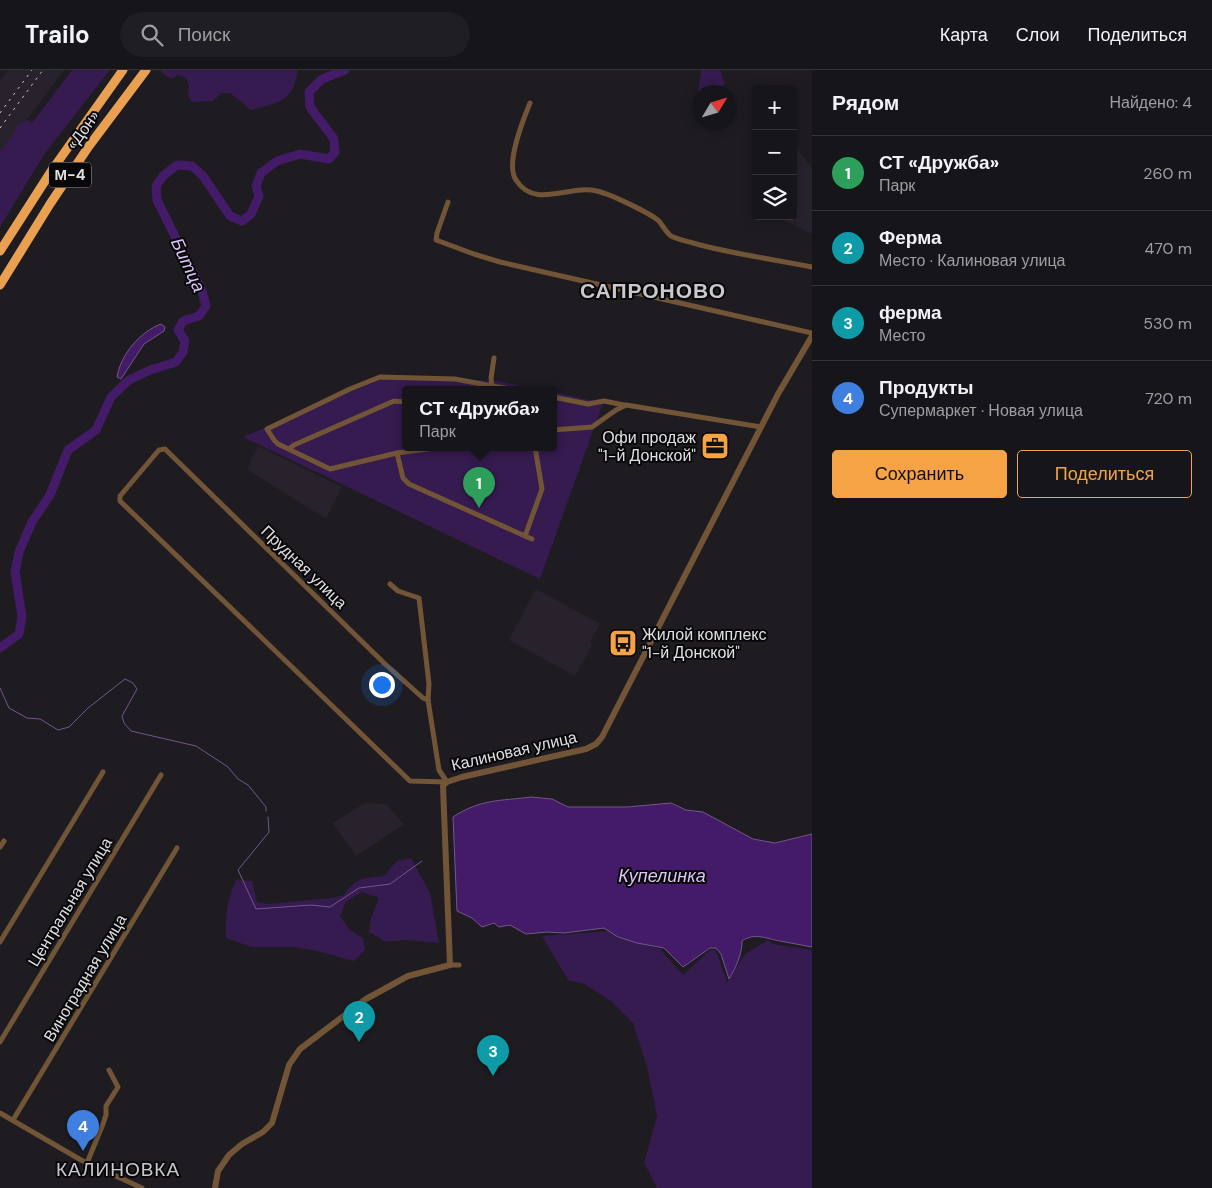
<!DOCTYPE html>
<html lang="ru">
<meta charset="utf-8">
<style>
:root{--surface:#161519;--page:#1f1e22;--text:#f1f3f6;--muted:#9e9fa2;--line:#353438;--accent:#f5a345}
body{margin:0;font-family:"DM Sans",sans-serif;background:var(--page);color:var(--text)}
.controls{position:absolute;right:15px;top:15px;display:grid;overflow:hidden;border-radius:5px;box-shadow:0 2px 12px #0003}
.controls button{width:45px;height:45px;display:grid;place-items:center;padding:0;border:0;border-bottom:1px solid var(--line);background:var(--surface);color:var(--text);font:25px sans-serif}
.compass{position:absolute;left:692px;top:15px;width:45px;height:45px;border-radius:50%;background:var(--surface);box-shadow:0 2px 12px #0003;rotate:52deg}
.you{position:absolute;left:381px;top:614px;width:18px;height:18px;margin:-12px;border:4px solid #fff;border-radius:50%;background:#1a73e8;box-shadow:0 0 0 8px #1a73e833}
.badge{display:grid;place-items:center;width:32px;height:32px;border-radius:50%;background:var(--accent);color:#fff;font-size:16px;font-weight:700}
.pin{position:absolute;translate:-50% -41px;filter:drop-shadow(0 1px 2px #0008)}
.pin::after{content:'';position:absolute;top:26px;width:18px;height:15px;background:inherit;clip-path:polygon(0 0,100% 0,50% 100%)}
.popup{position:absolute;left:402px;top:316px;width:155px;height:65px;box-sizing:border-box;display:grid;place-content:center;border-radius:5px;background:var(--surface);filter:drop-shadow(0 1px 4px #0005);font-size:16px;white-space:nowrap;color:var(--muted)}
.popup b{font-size:19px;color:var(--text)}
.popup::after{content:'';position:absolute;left:50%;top:100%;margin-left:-10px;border:10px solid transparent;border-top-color:var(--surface)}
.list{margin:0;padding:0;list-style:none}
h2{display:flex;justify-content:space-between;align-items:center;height:65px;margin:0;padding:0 20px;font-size:21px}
h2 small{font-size:16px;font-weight:400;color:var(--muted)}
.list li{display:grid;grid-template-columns:32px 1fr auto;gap:15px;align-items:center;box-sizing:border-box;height:75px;padding:0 20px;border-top:1px solid var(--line)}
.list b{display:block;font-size:19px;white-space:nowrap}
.list p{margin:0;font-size:16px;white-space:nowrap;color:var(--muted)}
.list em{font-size:16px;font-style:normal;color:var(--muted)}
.actions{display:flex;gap:10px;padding:15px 20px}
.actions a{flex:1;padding:11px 0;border:1px solid var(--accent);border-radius:5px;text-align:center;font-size:18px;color:var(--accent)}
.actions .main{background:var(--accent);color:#111}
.icon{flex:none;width:28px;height:28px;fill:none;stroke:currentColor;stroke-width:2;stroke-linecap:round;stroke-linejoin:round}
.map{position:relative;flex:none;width:812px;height:1118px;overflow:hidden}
header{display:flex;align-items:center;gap:30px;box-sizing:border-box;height:70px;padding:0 25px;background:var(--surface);border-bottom:1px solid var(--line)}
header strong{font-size:24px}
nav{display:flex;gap:28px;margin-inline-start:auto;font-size:18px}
.search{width:350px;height:45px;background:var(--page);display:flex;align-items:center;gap:12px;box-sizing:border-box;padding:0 18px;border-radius:28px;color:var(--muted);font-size:19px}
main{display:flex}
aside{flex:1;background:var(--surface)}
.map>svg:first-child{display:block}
.built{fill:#27222c}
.green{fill:#351b4f}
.water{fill:#441b68;stroke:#73568d}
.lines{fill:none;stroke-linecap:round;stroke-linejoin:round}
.stream{stroke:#73568d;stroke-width:1}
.river{stroke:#441b68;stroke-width:9}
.minor{stroke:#725537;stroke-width:5}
.tertiary{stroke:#725537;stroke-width:6}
.motorway{stroke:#e9a050;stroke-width:9}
.rail{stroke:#c5c4c7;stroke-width:1;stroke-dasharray:2.5 5;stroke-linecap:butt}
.labels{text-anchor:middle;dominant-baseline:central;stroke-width:4;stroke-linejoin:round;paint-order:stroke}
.shield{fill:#080709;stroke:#9f9ea1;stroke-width:1}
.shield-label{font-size:15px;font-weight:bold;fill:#e0dfe2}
.street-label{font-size:16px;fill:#e0dfe2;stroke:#080709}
.poi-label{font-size:16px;fill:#e0dfe2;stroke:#080709;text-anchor:end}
.water-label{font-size:18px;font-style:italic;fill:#dac7f3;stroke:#080709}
.quarter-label{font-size:19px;letter-spacing:1px;fill:#cac7cd;stroke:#080709}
.district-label{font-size:21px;font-weight:bold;letter-spacing:1px;fill:#cac7cd;stroke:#080709}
</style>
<header>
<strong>Trailo</strong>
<div class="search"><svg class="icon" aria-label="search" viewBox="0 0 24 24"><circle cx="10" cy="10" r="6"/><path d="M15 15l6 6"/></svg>Поиск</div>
<nav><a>Карта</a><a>Слои</a><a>Поделиться</a></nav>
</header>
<main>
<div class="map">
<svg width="812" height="1118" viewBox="0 0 812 1118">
<rect width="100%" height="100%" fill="#1e1c21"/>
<!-- built -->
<g class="built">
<polygon points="8,0 64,0 19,60 0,90 0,11"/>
<polygon points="798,80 812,98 812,164 776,146 793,146 793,104 797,106 793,84"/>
<polygon points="258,376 342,417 326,449 247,399"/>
<polygon points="536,519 600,554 590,572 593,574 575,606 509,570"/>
<polygon points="365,733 386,734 404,754 356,786 333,753"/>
</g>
<!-- green -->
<g class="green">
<polygon points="72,0 110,0 45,83 0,157 0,81 13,65 18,54 29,50 32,53"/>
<path d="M162,0H298C293,32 279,33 251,40L230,23H221L213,31L192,32L188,26L189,15L185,7L178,5L171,9L161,2Z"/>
<polygon points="701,0 720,0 725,14 713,22 698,21"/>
<polygon points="391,305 497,311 538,319 405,319 405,377 553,377 553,322 603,333 540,509 243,367"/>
<path d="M411,788L430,823L439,873L407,870L386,872L369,862L371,848L379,828L362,822L346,832L340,846L350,860L363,868L365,880L354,891L317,881L292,877H251L226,868C225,847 227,830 236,810L252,811L257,832L268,834L332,828L344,825C356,807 364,808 384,806L397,791Z"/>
<polygon points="610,861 618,868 660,879 683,905 710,880 716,880 727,912 745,884 768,870 773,874 812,880 812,1118 657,1118 644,1093 657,1046 647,997 633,953 611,931 584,914 568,910 542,866"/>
</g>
<!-- water -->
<g class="water">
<path d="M161,254L165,257L164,261L144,274L121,309L117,307C121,284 140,262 161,254Z"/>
<path d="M531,727L552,729L568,737H627L671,733L686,740L703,742L753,769L775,773L812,764V877C801,875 791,873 780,871C767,869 755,862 742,871C742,885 736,897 729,909L721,884L716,878H710L683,897L664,878L637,873L618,867L604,858L564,863L547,862L526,864L510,855L499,857L494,853L482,857L472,848L457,841L453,747C480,729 500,731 531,727Z"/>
</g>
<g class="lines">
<!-- stream -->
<g class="stream">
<polyline points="0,618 9,638 27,648 40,649 58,660 69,657 88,638 125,609 133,613 137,619 122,646 124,653 131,661 196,676 228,697 238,709 248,715 266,737 266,741"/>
<polyline points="268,747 269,762 238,800 256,839 311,835 330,837 359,818 390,814 422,791"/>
</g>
<!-- river -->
<polyline class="river" points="0,578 19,564 22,547 15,502 19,482 32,452 50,425 68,380 96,360 111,327 129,310 150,300 176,292 183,282 185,271 178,260 183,251 199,246 206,236 202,221 157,130 156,116 163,106 177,95 192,96 203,106 230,146 242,151 251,144 259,126 256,116 261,103 277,91 300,84 329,89 335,82 334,69 310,37 309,22 322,9 345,0"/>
<!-- minor -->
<g class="minor">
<path d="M530,33C523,50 505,94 516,110C535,140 570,114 597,121C610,124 650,143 659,151C663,156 666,162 671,166C677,169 686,171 693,173C731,184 773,189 812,197"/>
<polyline points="448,132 437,163 436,170 474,184 500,192 812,263"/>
<polyline points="492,316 511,319"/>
<polyline points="553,327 588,334 604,331 624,335"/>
<polyline points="553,360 592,357 616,340 626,335 761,357"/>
<polyline points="442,377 397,383 330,399 278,374 274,370 267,359 350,319 380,307 455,309 492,316 491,308 494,288"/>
<polyline points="289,379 294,375 394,331 405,332"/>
<polyline points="397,383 403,408 409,414 525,466"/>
<polyline points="532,469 525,466 542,419 535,377"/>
<polyline points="390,514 398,521 419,528 429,614 428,630 439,700 447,712"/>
<polyline points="428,630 423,628 385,594 165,379 159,380 120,426 120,431 410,711 447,712"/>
<polyline points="0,777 4,771"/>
<polyline points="0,872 103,702"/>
<polyline points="450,895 459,895"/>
<polyline points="0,972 161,705"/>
<polyline points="0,1043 81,1090 142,1118"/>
<polyline points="13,1050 177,778"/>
<polyline points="87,1093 103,1054 106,1045 106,1036 118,1017 109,1000"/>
</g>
<!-- tertiary -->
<polyline class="tertiary" points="215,1118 218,1101 229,1085 242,1074 263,1062 272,1053 289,995 300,979 366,929 408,906 450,895 443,716 447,712 462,707 586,679 596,674 602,667 778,324 812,266"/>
<!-- motorway -->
<g class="motorway">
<polyline points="0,181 52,100 123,0"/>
<polyline points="0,215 50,134 89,76 146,0"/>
</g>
<!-- rail -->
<g class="rail">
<polyline points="0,43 32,0"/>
<polyline points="0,58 43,0"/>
</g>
</g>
<!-- icons -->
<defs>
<symbol id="office-square" viewBox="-11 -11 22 22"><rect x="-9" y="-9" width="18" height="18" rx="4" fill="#f5a345" stroke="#080709"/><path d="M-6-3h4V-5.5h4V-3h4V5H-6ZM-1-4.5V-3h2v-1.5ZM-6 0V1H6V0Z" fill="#111"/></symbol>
<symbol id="bus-square" viewBox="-11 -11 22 22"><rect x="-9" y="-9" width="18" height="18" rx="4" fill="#f5a345" stroke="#080709"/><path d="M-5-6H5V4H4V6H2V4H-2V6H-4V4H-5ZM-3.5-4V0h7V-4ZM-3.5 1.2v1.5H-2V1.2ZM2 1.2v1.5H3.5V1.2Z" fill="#111"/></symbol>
</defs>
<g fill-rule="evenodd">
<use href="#office-square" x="699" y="360" width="32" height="32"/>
<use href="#bus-square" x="607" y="557" width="32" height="32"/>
</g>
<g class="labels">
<!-- shield labels -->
<rect class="shield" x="49" y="92.5" width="42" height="25" rx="4"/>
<g class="shield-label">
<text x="70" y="105">М-4</text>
</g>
<!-- street labels -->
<g class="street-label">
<text transform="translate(83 60) rotate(-54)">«Дон»</text>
<text transform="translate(304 497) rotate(44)">Прудная улица</text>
<text transform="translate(514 681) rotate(-13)">Калиновая улица</text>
<text transform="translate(70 832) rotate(-59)">Центральная улица</text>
<text transform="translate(85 908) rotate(-59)">Виноградная улица</text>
</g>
<!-- poi labels -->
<g class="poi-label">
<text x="696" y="367">Офи продаж<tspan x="696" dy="18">"1-й Донской"</tspan></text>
<text x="642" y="564" text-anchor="start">Жилой комплекс<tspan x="642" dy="18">"1-й Донской"</tspan></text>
</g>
<!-- water labels -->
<g class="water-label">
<text transform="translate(188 195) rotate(65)">Битца</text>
<text x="662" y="806">Купелинка</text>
</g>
<!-- quarter labels -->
<g class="quarter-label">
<text x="118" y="1099">КАЛИНОВКА</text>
</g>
<!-- district labels -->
<g class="district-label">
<text x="653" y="221">САПРОНОВО</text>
</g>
</g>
</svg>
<div class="controls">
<button>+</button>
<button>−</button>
<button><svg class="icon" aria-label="layers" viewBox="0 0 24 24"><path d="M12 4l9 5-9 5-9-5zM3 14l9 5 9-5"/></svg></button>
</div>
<svg class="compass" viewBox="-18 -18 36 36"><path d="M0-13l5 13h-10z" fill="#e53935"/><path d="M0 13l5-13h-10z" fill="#9e9fa2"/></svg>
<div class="you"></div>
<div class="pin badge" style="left:479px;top:438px;background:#2e9e5b">1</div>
<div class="popup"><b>СТ «Дружба»</b>Парк</div>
<div class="pin badge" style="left:359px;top:972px;background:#0f9aa8">2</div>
<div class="pin badge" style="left:493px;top:1006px;background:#0f9aa8">3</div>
<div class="pin badge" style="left:83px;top:1081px;background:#3f7fe0">4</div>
</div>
<aside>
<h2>Рядом<small>Найдено: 4</small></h2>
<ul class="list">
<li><span class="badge" style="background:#2e9e5b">1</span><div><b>СТ «Дружба»</b><p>Парк</p></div><em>260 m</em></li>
<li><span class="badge" style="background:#0f9aa8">2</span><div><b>Ферма</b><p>Место · Калиновая улица</p></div><em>470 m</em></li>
<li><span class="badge" style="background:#0f9aa8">3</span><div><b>ферма</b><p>Место</p></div><em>530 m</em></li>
<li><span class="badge" style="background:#3f7fe0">4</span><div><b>Продукты</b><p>Супермаркет · Новая улица</p></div><em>720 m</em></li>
</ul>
<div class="actions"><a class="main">Сохранить</a><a>Поделиться</a></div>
</aside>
</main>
